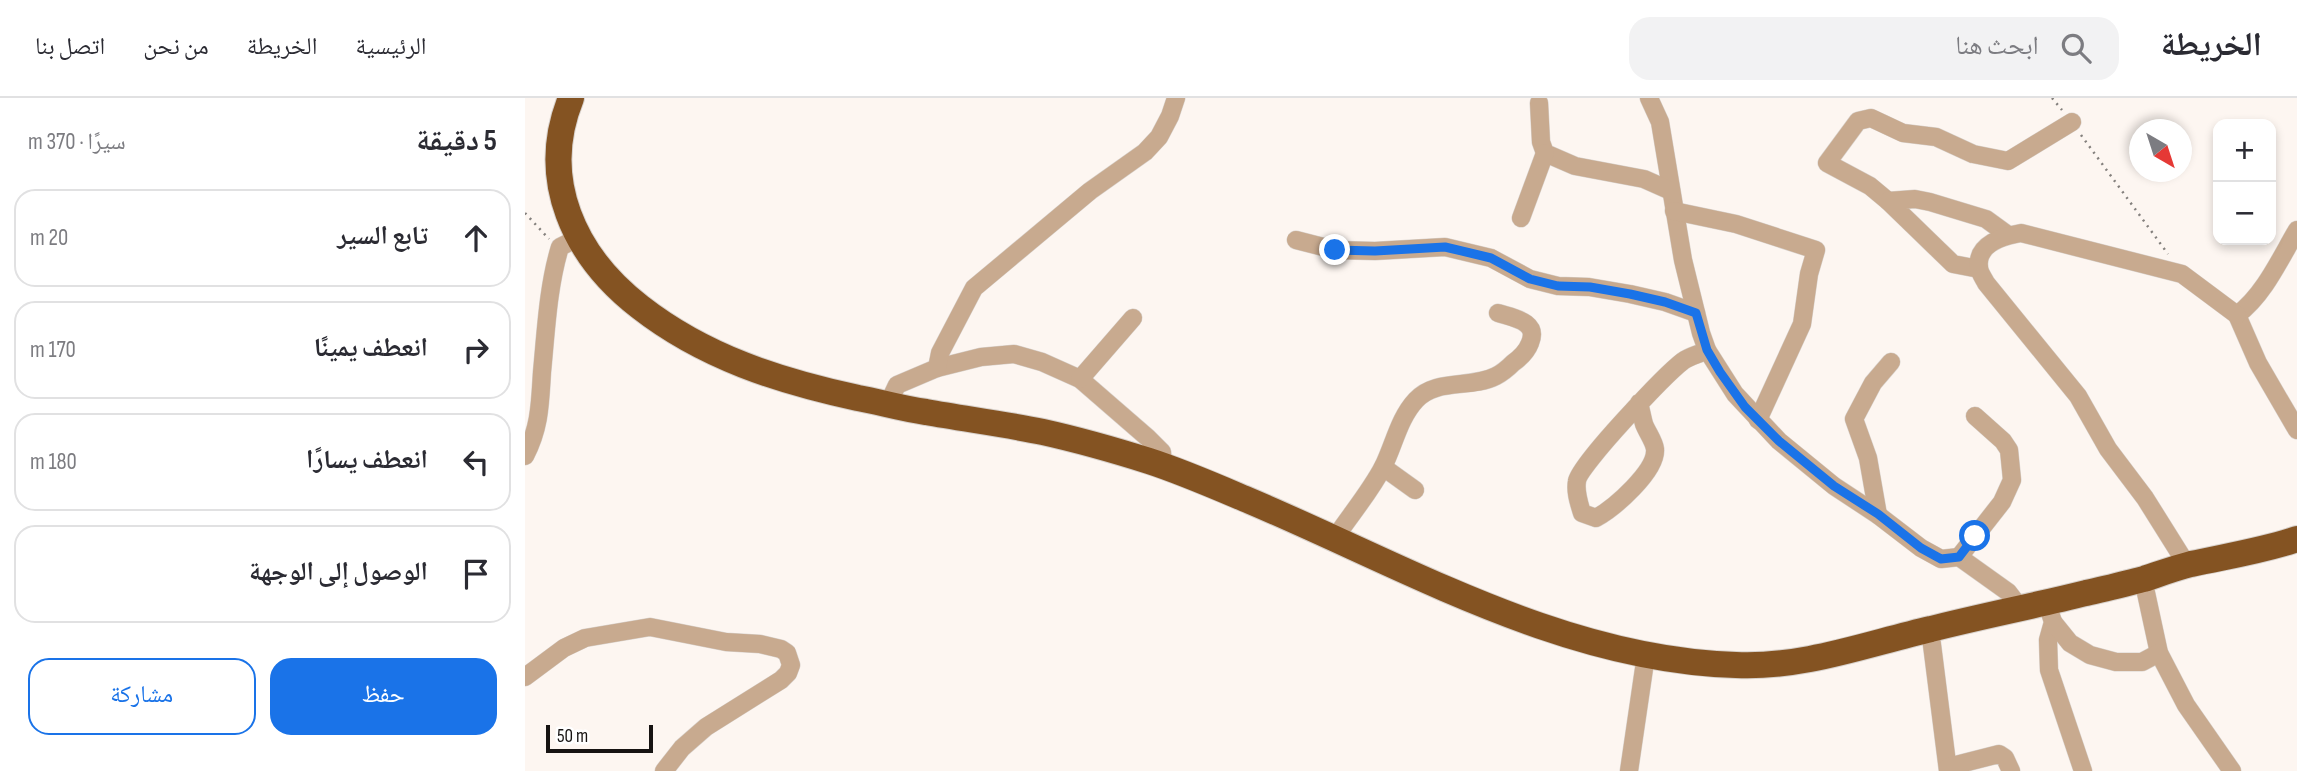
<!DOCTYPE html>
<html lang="ar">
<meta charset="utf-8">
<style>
:root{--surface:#fff;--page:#f2f2f3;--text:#2b2b33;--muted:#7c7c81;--line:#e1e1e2;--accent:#1a73e8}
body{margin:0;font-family:"Sofia Sans Condensed","Noto Naskh Arabic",sans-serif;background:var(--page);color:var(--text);direction:rtl}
.controls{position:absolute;right:21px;top:21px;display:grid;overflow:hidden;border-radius:14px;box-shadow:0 4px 10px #0003}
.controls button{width:63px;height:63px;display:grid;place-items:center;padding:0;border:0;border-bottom:2px solid var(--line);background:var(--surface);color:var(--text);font:35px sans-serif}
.compass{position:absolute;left:1604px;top:21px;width:63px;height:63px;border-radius:50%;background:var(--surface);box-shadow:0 4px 10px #0003;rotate:141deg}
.scale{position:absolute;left:21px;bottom:18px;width:107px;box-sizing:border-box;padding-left:7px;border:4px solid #161312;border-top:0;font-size:19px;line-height:24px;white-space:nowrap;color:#161312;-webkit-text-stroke:5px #fff;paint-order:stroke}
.stop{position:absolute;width:21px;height:21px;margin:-16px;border:5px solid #1a73e8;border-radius:50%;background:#fff}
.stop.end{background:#1a73e8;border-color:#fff;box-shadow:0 2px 7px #0008}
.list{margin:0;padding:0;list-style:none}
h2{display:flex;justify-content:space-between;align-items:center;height:91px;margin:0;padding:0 28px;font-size:30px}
h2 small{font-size:23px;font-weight:400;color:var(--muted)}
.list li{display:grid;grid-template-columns:46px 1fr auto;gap:21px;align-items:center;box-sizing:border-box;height:98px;margin:0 14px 14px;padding:0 14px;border:2px solid var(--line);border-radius:21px}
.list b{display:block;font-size:26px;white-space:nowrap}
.list em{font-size:23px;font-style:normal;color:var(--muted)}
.actions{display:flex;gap:14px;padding:21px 28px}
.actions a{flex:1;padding:16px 0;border:2px solid var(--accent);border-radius:21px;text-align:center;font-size:24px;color:var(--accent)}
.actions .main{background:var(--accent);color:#fff}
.icon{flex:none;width:38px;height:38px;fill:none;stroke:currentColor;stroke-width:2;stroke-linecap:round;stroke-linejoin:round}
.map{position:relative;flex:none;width:1772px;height:673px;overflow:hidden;direction:ltr}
header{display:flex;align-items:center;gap:42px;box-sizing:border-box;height:98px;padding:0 35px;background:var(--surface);border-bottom:2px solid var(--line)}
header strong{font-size:33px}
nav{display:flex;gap:38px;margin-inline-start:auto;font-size:24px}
.search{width:490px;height:63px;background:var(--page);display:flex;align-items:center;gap:18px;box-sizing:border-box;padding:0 24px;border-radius:21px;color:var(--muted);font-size:26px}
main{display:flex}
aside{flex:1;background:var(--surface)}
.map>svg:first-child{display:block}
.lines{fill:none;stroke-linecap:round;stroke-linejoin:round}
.minor-casing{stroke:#d8d2cd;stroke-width:19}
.highway-casing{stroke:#d8d2cd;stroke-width:28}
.path{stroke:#84807d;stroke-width:2.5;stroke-dasharray:2 5;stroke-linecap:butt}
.minor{stroke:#c8aa8f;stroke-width:18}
.highway{stroke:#845322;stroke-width:26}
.route{stroke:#1a73e8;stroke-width:9}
</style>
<header>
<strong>الخريطة</strong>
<div class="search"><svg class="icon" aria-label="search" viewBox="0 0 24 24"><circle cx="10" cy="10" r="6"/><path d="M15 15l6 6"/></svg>ابحث هنا</div>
<nav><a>الرئيسية</a><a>الخريطة</a><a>من نحن</a><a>اتصل بنا</a></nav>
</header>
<main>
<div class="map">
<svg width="1772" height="673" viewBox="0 0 1772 673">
<rect width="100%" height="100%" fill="#fdf6f1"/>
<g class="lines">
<defs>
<g id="minor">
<polyline points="1124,0 1135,24 1158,162 1176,235 1182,252 1210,296 1254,343 1309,388 1353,417 1396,450 1416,461 1434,459 1483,494 1496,511"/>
<polyline points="1014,5 1016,44 1020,55 1050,68 1119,81 1146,93"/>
<polyline points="1363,103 1345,88 1302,65 1333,23 1346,20 1378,35 1411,39 1448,56 1483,63 1547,24"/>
<polyline points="1149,113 1211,126 1291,152 1284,176 1277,226 1233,322"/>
<polyline points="996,120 1020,55"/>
<path d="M1772,132C1755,161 1739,197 1712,217L1733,265L1772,332"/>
<polyline points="771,142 810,152 850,153 920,149 966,160 1005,181 1033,188 1064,189 1105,196 1140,204 1171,215"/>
<polyline points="1454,171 1428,166 1363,103 1390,101 1405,104 1461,121 1483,137"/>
<polyline points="412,270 456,259 489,256 517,264 555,281 623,340 637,354 638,368"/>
<polyline points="555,281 608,220"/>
<path d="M1114,305C1116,312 1117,319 1119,326C1122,334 1129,343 1130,351C1132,373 1089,410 1071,420L1057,415C1054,405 1050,394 1052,383C1054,367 1141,276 1158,263C1165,258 1175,256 1182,252"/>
<polyline points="363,306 372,287 412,270 415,255 449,190 565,93 620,54 634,39 645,18 651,0"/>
<path d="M0,358C15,329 15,306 17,274C21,233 23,188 35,149L53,140"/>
<polyline points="858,369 890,392"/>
<polyline points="1353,417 1343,360 1329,321 1348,285 1366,264"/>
<path d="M810,440C826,416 845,394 858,369C869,347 874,320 891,302C911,280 946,291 971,278C977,275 983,270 988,265C995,260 1002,253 1005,245C1014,223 988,220 973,215"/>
<polyline points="1434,459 1477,404 1487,382 1484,352 1478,343 1450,318"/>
<path d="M1662,467L1620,400L1583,351L1553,298L1461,185C1459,181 1454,174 1454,169C1451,146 1479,138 1496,135L1657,176L1712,217"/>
<polyline points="1618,481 1634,555 1661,607 1707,673"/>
<polyline points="1522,505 1528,524 1523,542 1524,572 1558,673"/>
<polyline points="1528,524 1545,545 1565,557 1591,564 1617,564 1634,555"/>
<polyline points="1405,531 1423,673"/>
<polyline points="0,579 39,550 60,540 125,529 201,544 235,546 256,551 262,555 266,567 263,575 256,582 181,629 157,650 139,673"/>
<polyline points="1423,669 1474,656 1480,660 1486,673"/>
<polyline points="1104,673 1121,557"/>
</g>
<path id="highway" d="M46,0C13,81 49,158 115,209C179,259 254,283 333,300C355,304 378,311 401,314C440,321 479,326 518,334C554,342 589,352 624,363C658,374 692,389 725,403C881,469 1038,562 1211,567C1279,570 1341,546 1406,531C1457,518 1509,508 1561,495C1580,491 1599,486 1619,481C1634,476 1650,470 1666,466C1702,458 1737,453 1772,441"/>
</defs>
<!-- minor casing -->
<use href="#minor" class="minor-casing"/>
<!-- highway casing -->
<use href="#highway" class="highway-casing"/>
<!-- path -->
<g class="path">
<polyline points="1527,0 1537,12"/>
<polyline points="1556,37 1643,156"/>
<polyline points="0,115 24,141"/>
</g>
<!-- minor -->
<use href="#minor" class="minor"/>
<!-- highway -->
<use href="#highway" class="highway"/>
</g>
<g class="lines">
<!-- route -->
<polyline class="route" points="810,152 850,153 920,149 966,160 1005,181 1033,188 1065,189 1105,196 1140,204 1171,215 1182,252 1195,274 1220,309 1254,343 1309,388 1353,416 1396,450 1416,461 1434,459 1450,438"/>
</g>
</svg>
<div class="controls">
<button>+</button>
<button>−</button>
</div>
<svg class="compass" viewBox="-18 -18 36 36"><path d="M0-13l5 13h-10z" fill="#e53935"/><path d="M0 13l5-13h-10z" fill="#7c7c81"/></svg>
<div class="scale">50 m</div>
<div class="stop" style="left:1450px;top:438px"></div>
<div class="stop end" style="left:810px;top:152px"></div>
</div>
<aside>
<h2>5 دقيقة<small>سيرًا · 370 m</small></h2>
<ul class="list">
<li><svg class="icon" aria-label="ahead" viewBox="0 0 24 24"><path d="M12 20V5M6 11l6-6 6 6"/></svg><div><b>تابع السير</b></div><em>20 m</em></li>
<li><svg class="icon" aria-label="right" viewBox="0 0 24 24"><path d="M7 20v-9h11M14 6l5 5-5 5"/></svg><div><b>انعطف يمينًا</b></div><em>170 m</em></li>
<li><svg class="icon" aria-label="left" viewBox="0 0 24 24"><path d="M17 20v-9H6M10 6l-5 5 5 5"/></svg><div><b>انعطف يسارًا</b></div><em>180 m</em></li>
<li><svg class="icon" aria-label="arrive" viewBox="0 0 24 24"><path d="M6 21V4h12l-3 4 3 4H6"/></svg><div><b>الوصول إلى الوجهة</b></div></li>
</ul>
<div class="actions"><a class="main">حفظ</a><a>مشاركة</a></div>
</aside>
</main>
